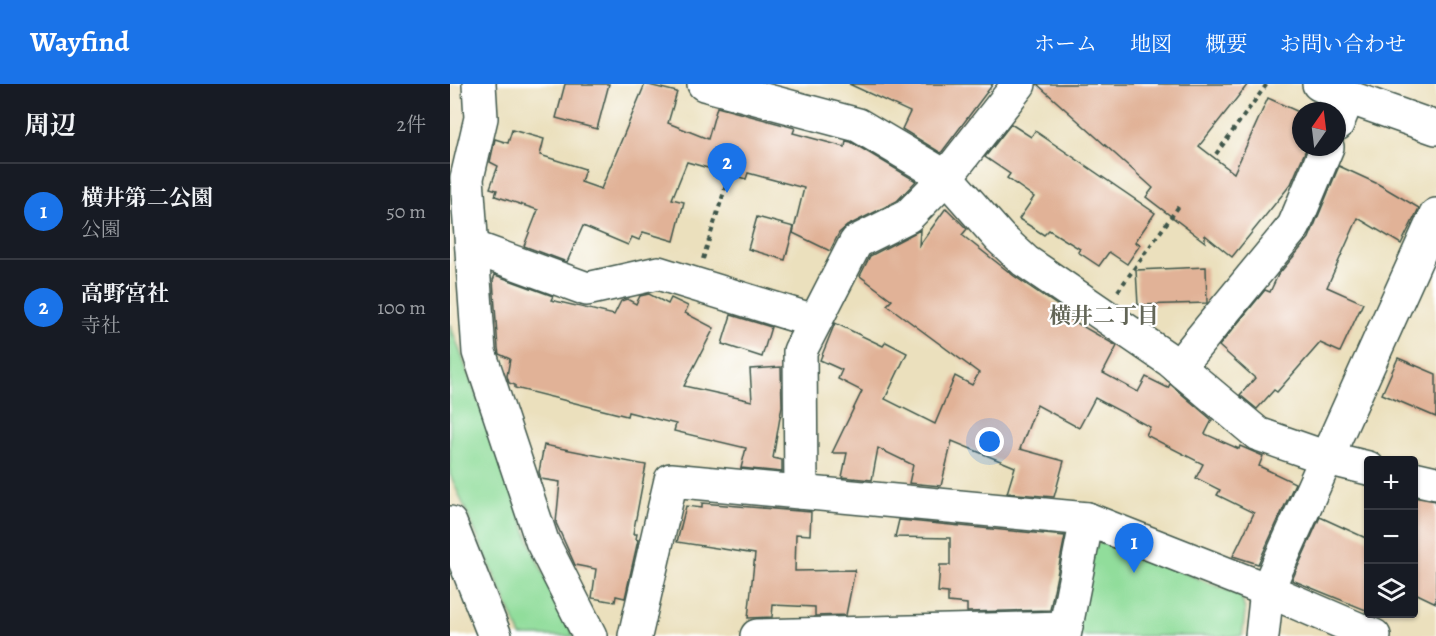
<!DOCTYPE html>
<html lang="ja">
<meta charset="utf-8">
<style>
:root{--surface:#171b24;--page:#20242c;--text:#f1f3f6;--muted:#9ea1a6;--line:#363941;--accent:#1a73e8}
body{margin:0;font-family:Alegreya,"Noto Serif JP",serif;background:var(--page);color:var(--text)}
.controls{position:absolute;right:18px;bottom:18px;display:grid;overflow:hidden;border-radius:6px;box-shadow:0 2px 4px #0004}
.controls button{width:54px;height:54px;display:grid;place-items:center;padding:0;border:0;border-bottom:2px solid var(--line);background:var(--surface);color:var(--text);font:30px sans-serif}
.compass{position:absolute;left:842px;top:18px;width:54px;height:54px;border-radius:50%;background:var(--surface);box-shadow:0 2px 4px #0004;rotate:14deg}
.you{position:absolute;left:540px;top:358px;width:21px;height:21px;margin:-15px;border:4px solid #fff;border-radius:50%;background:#1a73e8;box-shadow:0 0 0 9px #1a73e833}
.badge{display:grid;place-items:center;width:39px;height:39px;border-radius:50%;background:var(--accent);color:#fff;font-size:20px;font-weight:700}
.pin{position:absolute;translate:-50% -50px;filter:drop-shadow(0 2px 3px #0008)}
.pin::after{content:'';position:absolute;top:32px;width:21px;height:18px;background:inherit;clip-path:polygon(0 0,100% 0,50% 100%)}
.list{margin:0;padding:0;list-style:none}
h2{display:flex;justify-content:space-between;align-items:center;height:78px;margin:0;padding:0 24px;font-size:26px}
h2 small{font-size:20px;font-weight:400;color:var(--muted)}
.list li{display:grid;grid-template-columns:39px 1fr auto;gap:18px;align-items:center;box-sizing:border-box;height:96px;padding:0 24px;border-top:2px solid var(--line)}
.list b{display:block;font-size:22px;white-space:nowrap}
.list p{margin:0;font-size:20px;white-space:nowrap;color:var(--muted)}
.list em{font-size:20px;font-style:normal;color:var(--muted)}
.icon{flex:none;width:33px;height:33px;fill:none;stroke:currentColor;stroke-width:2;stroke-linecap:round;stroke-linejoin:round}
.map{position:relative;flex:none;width:986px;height:552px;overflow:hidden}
header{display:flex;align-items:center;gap:36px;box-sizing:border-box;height:84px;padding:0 30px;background:var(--accent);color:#fff}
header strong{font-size:28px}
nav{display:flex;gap:33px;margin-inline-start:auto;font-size:21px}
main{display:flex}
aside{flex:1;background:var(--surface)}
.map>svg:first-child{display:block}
.green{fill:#91dd9b;stroke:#588d68;stroke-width:1.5}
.building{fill:#e1b297}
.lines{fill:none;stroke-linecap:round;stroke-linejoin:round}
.minor-casing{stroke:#3e5549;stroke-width:36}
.major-casing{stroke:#3e5549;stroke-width:36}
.path{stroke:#3e5549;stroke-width:4;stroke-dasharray:4.5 4.5;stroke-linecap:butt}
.minor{stroke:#fff;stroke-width:33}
.major{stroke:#fff;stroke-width:33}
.labels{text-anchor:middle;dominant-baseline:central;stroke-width:4.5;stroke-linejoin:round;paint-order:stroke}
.neighbourhood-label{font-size:22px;font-weight:bold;fill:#636657;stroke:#fff}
</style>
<header>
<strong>Wayfind</strong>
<nav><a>ホーム</a><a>地図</a><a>概要</a><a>お問い合わせ</a></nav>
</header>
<main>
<aside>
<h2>周辺<small>2件</small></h2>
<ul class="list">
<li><span class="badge">1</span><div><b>横井第二公園</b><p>公園</p></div><em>50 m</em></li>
<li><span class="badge">2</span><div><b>高野宮社</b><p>寺社</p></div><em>100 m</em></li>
</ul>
</aside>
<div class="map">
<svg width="986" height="552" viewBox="0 0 986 552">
<rect width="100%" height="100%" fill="#fff"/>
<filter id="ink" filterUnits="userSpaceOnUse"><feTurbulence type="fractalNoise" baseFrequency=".0167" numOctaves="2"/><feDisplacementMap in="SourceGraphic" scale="12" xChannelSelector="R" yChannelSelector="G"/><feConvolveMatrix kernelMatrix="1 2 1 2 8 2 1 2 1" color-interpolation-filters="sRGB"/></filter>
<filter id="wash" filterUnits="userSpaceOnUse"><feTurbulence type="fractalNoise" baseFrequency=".008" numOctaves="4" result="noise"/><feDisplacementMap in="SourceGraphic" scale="24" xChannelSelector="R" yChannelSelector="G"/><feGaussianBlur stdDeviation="1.35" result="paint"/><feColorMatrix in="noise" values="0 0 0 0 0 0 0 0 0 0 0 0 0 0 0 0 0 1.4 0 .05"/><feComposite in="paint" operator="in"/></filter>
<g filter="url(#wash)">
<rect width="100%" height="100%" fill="#ebe0bd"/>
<!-- green -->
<g class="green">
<polygon points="0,240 86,474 124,552 71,552 0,390"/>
<polygon points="654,456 791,512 795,527 792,552 622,552 639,466"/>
</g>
<g id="blocks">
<!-- building -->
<g class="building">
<polygon points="115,0 159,0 147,45 106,34"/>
<polygon points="195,0 227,8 218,39 258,55 267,23 345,44 343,49 395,63 396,57 401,58 466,97 447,117 397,142 389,149 380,167 343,149 354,104 298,89 296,95 237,78 222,115 234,118 224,157 193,148 189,156 182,153 178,161 133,142 117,178 74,162 88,126 45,112 47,106 40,104 48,82 40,78 45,55 58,59 62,46 94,55 90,71 135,85 131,98 151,105"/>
<polygon points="399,0 543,0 491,69 452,45 460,28"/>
<polygon points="587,0 798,0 749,62 784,89 818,14 851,29 851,63 857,63 841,100 782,173 755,151 755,158 696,113 703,104"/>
<polygon points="561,40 581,53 585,47 705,129 685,158 690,161 677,180 659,168 649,182 628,168 630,165 599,146 594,151 569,135 584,113 557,94 560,90 535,73"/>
<polygon points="889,82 928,100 969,124 951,160 908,134 877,203 913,219 890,268 870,259 827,308 824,306 807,325 790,311 805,294 769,262 815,206 820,208 828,191 859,154"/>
<polygon points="496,124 517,145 512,151 564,192 620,230 618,234 667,262 653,289 688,308 696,293 718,304 720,300 762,336 755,350 789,365 790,362 813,372 809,382 845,399 808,480 783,472 804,429 767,411 770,406 746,394 753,380 696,351 700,343 645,314 629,344 587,321 570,365 614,377 604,413 557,409 565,383 502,357 491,402 459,399 463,381 428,364 422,396 392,393 397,369 382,369 412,307 388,295 392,286 370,276 385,239 433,262 436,258 457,269 435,315 485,340 505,292 522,301 529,289 437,221 442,216 410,192 420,172 470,146 469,162"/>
<polygon points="307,133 344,143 335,176 298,165"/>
<polygon points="756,183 757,219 688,221 686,186"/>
<polygon points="45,191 103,212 101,216 164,231 171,217 177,215 186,220 190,212 199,210 218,220 221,214 238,222 235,229 264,244 234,302 302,317 300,285 331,283 332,322 323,374 332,376 332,388 291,384 296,364 224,347 226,340 178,328 177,332 65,304 65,301 59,299 57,292 60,275 49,270 48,264 43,196"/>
<polygon points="281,231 321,243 312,273 272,260"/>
<polygon points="948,274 986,290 986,333 932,310"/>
<polygon points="94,361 196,381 183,450 187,450 186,455 188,456 175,514 166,512 165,518 142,514 146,485 125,481 106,439 110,398 91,395 89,388"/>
<polygon points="963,413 986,417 986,519 963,508"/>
<polygon points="252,419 361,428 360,451 346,450 345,487 405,486 396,531 365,532 365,523 323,521 322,533 298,534 305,470 227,458 236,422 252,424"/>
<polygon points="870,433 918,455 918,527 842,496"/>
<polygon points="449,436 615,452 600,526 517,528 517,520 498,518 498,509 488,508 490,481 500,481 500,454 445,453"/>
</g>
</g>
</g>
<g filter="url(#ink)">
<use href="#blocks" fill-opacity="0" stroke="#3e5549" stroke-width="1.5"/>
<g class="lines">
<defs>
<g id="minor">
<polyline points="29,0 31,34 17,94 29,268 92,457 140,552"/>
<polyline points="254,0 408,41 496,93 550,154 575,177 721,277 808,350 877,374 918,384"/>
<polyline points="869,0 898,13 986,44"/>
<polyline points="887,40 898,13"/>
<polyline points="22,163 137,205 208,189 364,237"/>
<polyline points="728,283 844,142 877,63"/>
<polyline points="964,394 986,399"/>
<polyline points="351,408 350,267 406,158 458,132 496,93 569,0"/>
<polyline points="185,552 221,396 637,435 817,506 924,552"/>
<polyline points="307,552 615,544"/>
<polyline points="614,552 637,435"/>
<polyline points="812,552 817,506 986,131"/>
</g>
<polyline id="major" points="0,439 45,552"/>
</defs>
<!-- minor casing -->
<use href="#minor" class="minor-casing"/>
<!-- major casing -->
<use href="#major" class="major-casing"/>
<!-- path -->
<g class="path">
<polyline points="766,70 817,0"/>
<polyline points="253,175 278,95"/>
<polyline points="668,207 729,122"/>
</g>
<!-- minor -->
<use href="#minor" class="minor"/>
<!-- major -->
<use href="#major" class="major"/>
</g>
</g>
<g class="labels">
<!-- neighbourhood labels -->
<g class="neighbourhood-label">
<text x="654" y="232">横井二丁目</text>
</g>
</g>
</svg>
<div class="controls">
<button>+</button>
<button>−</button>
<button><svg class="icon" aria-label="layers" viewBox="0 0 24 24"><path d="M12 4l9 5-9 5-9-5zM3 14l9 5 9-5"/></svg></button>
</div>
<svg class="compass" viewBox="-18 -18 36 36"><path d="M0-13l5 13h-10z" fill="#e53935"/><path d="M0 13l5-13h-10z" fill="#9ea1a6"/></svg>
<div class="you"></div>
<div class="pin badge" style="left:684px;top:489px">1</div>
<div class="pin badge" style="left:277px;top:109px">2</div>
</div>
</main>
